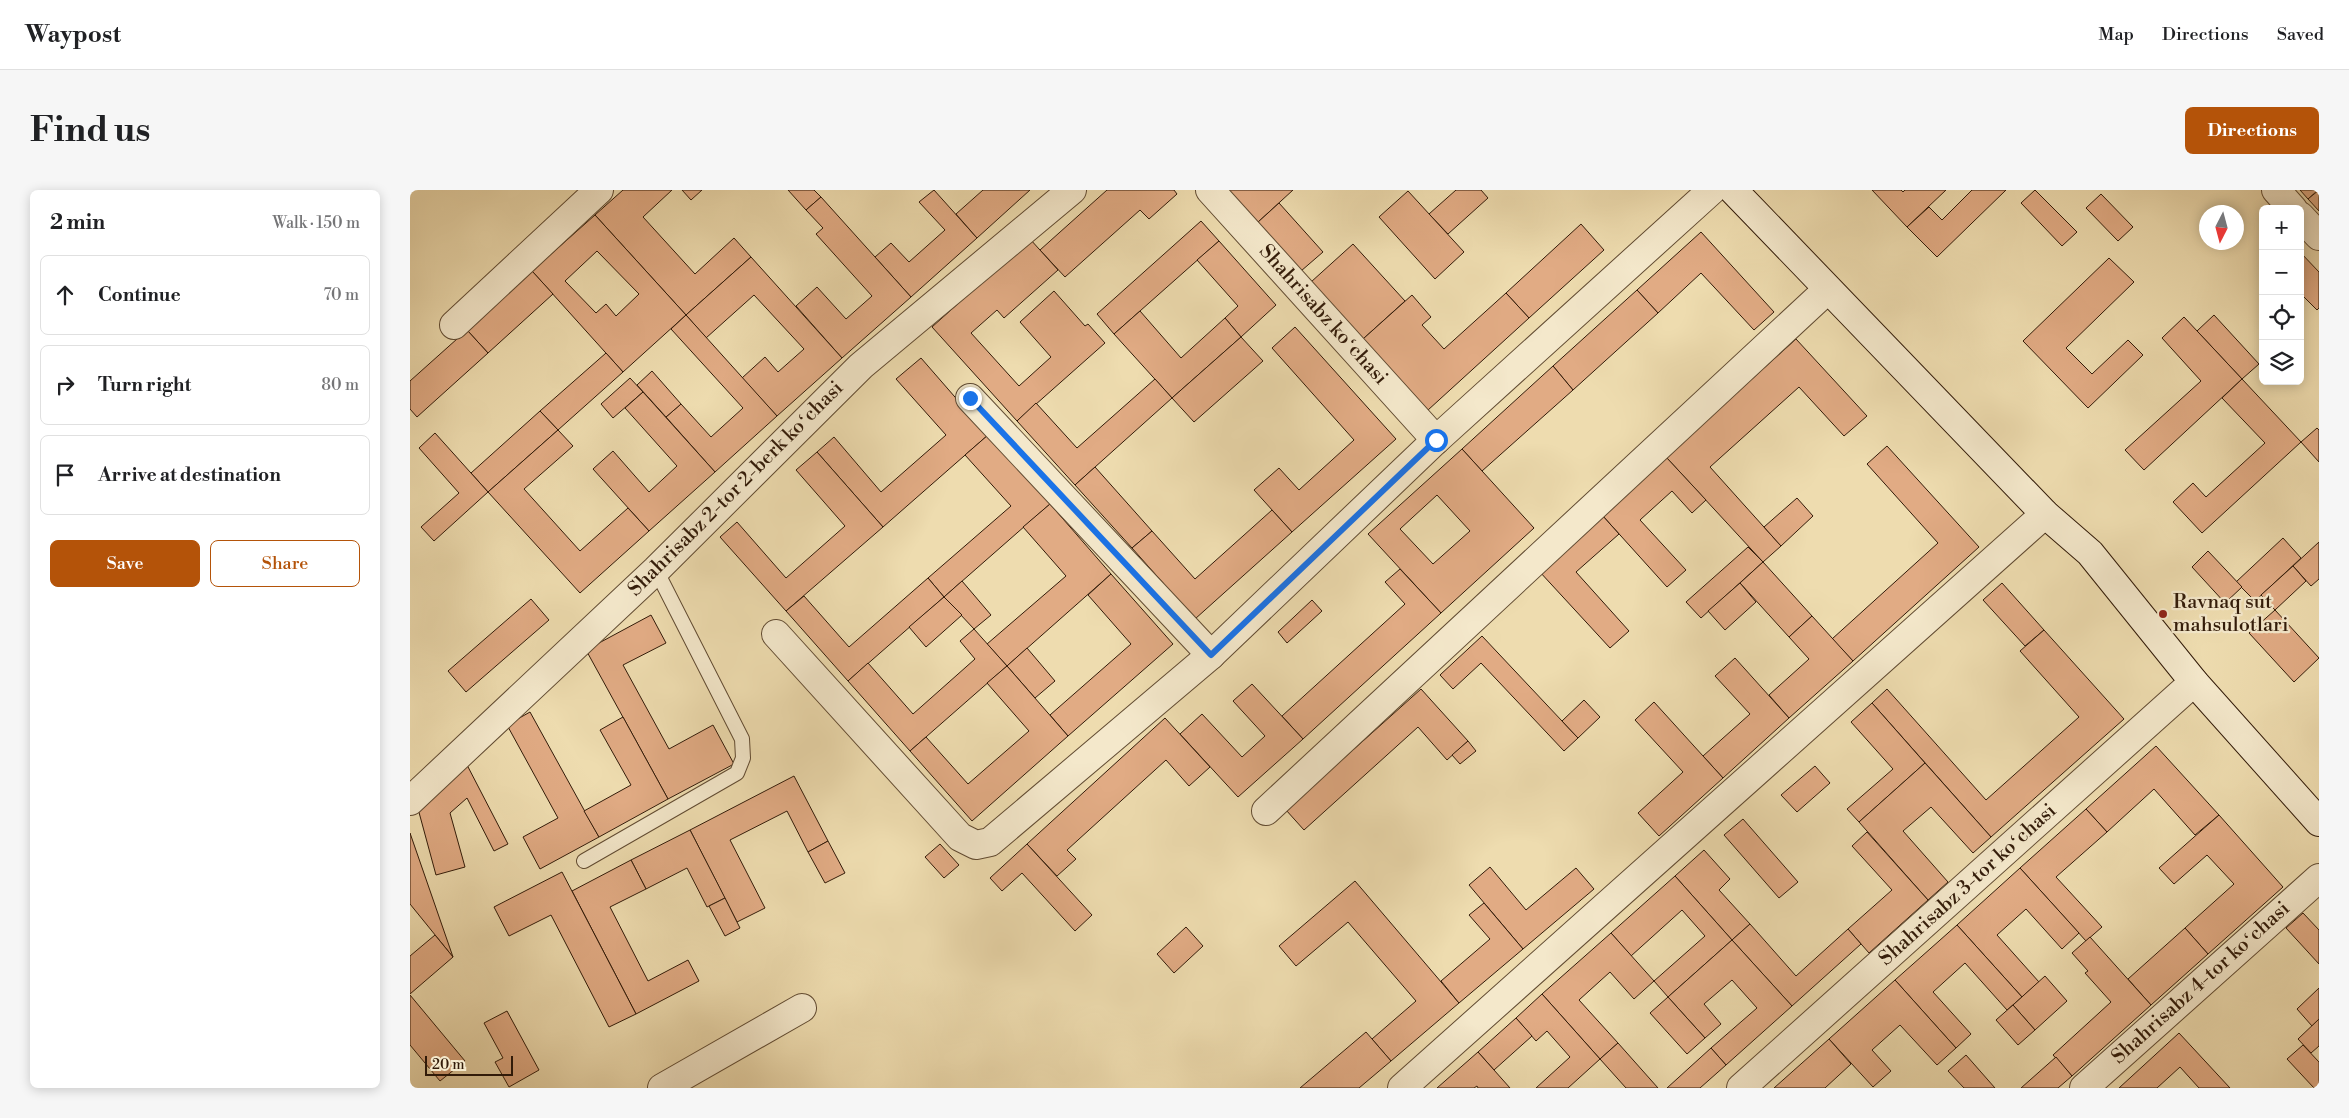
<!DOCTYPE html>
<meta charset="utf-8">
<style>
:root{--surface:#fff;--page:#f6f6f6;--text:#202124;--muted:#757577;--line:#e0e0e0;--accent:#b45309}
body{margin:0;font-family:"Libre Bodoni",serif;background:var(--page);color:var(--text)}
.controls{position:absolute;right:15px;top:15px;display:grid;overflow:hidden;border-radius:8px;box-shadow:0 2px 12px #0003}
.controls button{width:45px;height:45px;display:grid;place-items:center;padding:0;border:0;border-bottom:1px solid var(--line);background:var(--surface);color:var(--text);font:25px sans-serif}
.compass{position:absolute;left:1789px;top:15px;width:45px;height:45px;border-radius:50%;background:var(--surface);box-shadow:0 2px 12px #0003;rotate:186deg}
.scale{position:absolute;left:15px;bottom:12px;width:88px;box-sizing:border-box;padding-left:5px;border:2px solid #321b09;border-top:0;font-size:14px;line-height:18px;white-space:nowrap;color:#321b09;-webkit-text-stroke:4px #f4e8cb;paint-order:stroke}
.stop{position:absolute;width:15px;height:15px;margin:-11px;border:4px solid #1a73e8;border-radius:50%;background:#fff}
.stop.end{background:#1a73e8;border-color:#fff;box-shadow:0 1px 5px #0008}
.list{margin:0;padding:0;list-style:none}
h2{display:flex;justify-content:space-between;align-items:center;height:65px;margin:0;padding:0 20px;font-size:21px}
h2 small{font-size:16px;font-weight:400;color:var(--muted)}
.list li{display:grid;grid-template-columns:32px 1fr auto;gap:15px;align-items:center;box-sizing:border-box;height:80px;margin:0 10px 10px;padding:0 10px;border:1px solid var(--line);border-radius:8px}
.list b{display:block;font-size:19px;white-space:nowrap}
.list em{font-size:16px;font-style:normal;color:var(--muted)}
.actions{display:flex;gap:10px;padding:15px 20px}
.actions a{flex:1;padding:11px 0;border:1px solid var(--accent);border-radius:8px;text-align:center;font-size:18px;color:var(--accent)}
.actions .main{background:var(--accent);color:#fff}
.icon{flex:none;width:28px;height:28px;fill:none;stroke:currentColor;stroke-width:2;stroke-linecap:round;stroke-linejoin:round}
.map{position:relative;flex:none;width:1909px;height:898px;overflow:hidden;border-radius:8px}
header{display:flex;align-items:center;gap:30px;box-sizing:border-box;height:70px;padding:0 25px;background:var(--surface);border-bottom:1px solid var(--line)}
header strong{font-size:24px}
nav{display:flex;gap:28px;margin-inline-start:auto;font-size:18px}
.intro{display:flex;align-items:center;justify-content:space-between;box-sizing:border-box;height:120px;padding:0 30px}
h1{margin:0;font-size:35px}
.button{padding:12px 22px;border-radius:8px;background:var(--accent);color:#fff;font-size:18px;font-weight:700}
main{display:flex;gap:30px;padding:0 30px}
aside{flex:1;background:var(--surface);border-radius:8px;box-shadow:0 2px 12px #0003}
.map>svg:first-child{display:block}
.building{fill:#e1ab84;stroke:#321b09;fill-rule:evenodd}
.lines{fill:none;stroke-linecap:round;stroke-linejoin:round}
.lane-casing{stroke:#614b32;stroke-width:16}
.street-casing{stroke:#614b32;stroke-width:30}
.secondary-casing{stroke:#321b09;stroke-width:30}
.lane{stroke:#f4e8cb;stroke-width:14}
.street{stroke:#f4e8cb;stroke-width:28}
.secondary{stroke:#f4e8cb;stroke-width:28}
.route{stroke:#1a73e8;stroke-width:6}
.poi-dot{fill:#8f2418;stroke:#f4e8cb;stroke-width:2}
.labels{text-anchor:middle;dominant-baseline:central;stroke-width:4.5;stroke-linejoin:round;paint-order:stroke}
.street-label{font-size:20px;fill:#321b09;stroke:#f4e8cb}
.poi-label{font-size:20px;fill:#321b09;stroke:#f4e8cb;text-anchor:start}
</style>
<header>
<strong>Waypost</strong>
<nav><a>Map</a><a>Directions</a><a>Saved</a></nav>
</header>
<div class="intro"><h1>Find us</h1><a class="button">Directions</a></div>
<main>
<aside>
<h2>2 min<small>Walk · 150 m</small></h2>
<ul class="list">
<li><svg class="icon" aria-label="ahead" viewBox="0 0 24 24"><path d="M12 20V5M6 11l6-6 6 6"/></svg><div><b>Continue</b></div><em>70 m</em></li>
<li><svg class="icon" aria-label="right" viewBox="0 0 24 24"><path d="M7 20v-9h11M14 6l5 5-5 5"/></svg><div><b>Turn right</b></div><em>80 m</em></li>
<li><svg class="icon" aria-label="arrive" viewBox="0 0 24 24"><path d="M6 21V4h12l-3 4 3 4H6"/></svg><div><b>Arrive at destination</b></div></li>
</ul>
<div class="actions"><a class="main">Save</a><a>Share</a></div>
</aside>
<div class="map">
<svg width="1909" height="898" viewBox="0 0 1909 898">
<rect width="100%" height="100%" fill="#eedcaf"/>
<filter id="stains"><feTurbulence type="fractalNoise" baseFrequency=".004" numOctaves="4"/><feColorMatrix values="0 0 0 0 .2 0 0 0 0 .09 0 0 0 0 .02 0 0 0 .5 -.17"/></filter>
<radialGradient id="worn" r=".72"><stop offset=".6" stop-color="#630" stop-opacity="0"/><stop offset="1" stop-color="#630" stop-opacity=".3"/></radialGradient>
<!-- building -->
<g class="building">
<polygon points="213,0 262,0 233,27 285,84 324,48 341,67 276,125 185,25"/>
<polygon points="272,0 292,0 281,10"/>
<polygon points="378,0 404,0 411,7 396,20"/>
<polygon points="524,0 567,48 501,107 465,67 481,53 499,72 535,40 509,12"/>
<polygon points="573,0 620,0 567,48 546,24"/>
<polygon points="697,0 764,0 767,4 739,29 730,20 655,87 630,60"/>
<polygon points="817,0 883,0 847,33"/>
<polygon points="1046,0 1071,0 1078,8 1038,44 1019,24"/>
<polygon points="1462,0 1491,0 1493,2 1495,0 1536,0 1497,37"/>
<polygon points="1562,0 1596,0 1527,67 1497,37 1519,17 1532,30"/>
<polygon points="1625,0 1667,42 1652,56 1611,13"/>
<polygon points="1890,0 1908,0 1898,9"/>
<polygon points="1909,0 1909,21 1898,9"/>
<polygon points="998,1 1054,62 1025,89 969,27"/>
<polygon points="1691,4 1723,37 1708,51 1676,18"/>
<polygon points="411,7 501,107 432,168 386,116 407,97 436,129 462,106 406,44 413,38 396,20"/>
<polygon points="869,13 913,62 891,81 847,33"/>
<path d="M185,25L276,125L213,182L122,81ZM187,61L229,104L206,126L196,114L186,123L155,91Z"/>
<polygon points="791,31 809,51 704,144 687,124"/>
<polygon points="1171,34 1194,60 1119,128 1096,103"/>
<polygon points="1291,42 1364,122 1344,140 1291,83 1248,123 1227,100"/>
<polygon points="620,49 648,80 594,128 587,120 561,143 609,196 641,167 610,132 644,101 675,136 678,134 695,153 607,231 522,137"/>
<polygon points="809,51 866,115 831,147 815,128 828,116 787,70"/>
<polygon points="943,54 995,111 953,149 901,92"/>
<polygon points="1890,62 1909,82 1909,118 1907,120 1890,103"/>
<polygon points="341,67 432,168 367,226 332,188 355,167 368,182 394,159 344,105 296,148 276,125"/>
<polygon points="1699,68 1724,92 1656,158 1682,184 1718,150 1733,165 1678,218 1613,151"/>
<polygon points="122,81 143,104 78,163 57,140"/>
<polygon points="1227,100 1248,123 1163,200 1143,176"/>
<polygon points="1096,103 1119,128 1018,220 953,149 1002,105 1021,127 1012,135 1034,159"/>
<polygon points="730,121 771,168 815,128 831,147 762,208 704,144"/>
<polygon points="276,125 367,226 305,282 256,227 271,214 301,247 333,218 261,139"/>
<polygon points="1804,125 1849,174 1832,189 1787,141"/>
<polygon points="1774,127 1832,189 1734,280 1715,260 1791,191 1752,148"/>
<polygon points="885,137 986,249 882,342 844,300 869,278 889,300 944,250 862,158"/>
<polygon points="57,140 78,163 7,227 0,219 0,191"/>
<polygon points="831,147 853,171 784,232 762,208"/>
<polygon points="1386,149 1457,226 1434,246 1389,197 1300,277 1371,356 1353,372 1256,267"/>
<polygon points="196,163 213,182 148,240 130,221"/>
<polygon points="511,168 578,245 473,337 407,262 424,247 471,302 536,245 486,189"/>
<polygon points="1143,176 1163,200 1072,281 1052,259"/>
<polygon points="242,181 271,214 256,227 227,195"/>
<polygon points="220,188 233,202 203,228 191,214"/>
<polygon points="745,189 762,208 665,295 607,231 626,213 667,258"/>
<polygon points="1832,189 1891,252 1792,343 1763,312 1783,293 1796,307 1855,253 1812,208"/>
<polygon points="233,202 305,282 239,341 183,279 203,261 239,302 267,276 215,218"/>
<polygon points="130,221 148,240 78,302 61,283"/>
<polygon points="1907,238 1909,240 1909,272 1891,252"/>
<polygon points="148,240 163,256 114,299 170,361 218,318 239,341 170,403 78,302"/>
<polygon points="25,243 78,302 24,351 11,337 49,303 9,258"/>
<polygon points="578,245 640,314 534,407 518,388 601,316 555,265"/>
<polygon points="1477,256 1569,357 1443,471 1422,449 1528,353 1457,274"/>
<path d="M1052,259L1124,338L1031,423L958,344ZM1027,305L1060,341L1023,374L990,339Z"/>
<polygon points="407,262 473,337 376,421 310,347 327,332 376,388 435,336 386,280"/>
<polygon points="1256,267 1296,310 1282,323 1262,301 1230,330 1276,380 1257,397 1192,325"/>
<polygon points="685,277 742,341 722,358 665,295"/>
<polygon points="1387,308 1403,326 1371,356 1354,337"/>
<polygon points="640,314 701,384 597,476 577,454 656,386 613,337"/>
<polygon points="862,320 882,342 785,429 722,358 742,341 785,389"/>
<polygon points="1192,325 1209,344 1166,382 1219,441 1200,458 1129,381"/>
<polygon points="1873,348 1891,368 1845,411 1826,392"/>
<polygon points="1909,352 1909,389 1901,396 1883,376"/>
<polygon points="1338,357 1353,372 1291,428 1276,412"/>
<polygon points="1798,361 1832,397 1815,413 1782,377"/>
<polygon points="1353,372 1402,426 1379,447 1330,393"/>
<polygon points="1883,376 1896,391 1865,420 1851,405"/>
<polygon points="990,379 1031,423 893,549 872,526 995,414 975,392"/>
<polygon points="701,384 763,454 658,546 640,525 721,454 678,405"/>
<polygon points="518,388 534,407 438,491 376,421 394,406 439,457"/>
<polygon points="552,391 581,425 564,439 534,407"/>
<polygon points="1330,393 1346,412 1315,440 1298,421"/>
<polygon points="1592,393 1634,440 1615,456 1573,410"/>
<polygon points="534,407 552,425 516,457 499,437"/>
<polygon points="121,409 139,430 56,502 38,481"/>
<polygon points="902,410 912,421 877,453 868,442"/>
<polygon points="1865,420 1909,468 1884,492 1839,443"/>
<polygon points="241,425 256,453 213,475 259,559 303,535 324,574 258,609 176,460"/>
<polygon points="1402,426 1443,471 1379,528 1359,505 1399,469 1379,447"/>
<polygon points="564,439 597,476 500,561 438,491 458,473 503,524 565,469 550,451"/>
<polygon points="1634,440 1714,529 1581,647 1462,513 1477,499 1576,610 1669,527 1610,461"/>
<polygon points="1072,446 1168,548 1154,561 1071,473 1043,499 1030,485"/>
<polygon points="617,458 645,491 625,508 597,476"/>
<polygon points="1325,468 1379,528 1313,588 1293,566 1340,524 1305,486"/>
<polygon points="597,476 658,546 562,631 500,561 516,547 558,594 619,541 577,493"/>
<polygon points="842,494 893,549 828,607 770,544 792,524 832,567 855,546 823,511"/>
<polygon points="1011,499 1058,551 1037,570 1008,537 894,640 876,620"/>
<polygon points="1174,510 1190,527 1168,548 1152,531"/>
<polygon points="1244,512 1313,588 1249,646 1228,623 1273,582 1225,530"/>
<polygon points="1462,513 1515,573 1449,632 1437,619 1483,579 1441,532"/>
<polygon points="120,522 189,647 130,679 113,647 148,628 97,535"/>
<polygon points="213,527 258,609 189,647 174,621 221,595 190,540"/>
<polygon points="755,528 800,577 779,596 756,570 657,660 666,669 647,686 617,654"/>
<polygon points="1058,551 1066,561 1050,574 1042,565"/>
<polygon points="1746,556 1809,625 1785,645 1744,599 1697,642 1676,619"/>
<polygon points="56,573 98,654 84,661 57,608 40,623 55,677 26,685 7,615"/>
<polygon points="1515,573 1581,647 1563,663 1521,617 1493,641 1538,692 1518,710 1449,632"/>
<polygon points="1405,576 1420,593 1387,622 1371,605"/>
<polygon points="384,586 418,651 398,662 377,621 320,650 355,718 327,732 280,640"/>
<polygon points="1676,619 1697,642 1646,687 1692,737 1676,751 1610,678"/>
<polygon points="1809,625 1873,697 1798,764 1775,738 1824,694 1797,665 1764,694 1749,678"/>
<polygon points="1333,629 1388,692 1369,708 1314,645"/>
<polygon points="280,640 315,708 297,717 277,678 236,699 221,670"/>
<polygon points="1457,642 1518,710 1459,763 1438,739 1482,700 1442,656"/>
<polygon points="0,643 43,767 0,714"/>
<polygon points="418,651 435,683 415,693 398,662"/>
<polygon points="530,654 549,675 534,688 515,667"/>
<polygon points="617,654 682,725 665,741 612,683 592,701 580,688"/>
<polygon points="1294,660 1320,689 1309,700 1340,734 1322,750 1265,686"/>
<polygon points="221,670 236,699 200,717 238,791 278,770 289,791 226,824 162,701"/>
<polygon points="1080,677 1116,720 1166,678 1184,699 1113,759 1059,695"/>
<polygon points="1610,678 1669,743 1652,759 1616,719 1587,745 1629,792 1612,807 1547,735"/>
<polygon points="152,682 226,824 199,837 141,725 99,746 84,717"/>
<polygon points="1265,686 1322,750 1258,807 1244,791 1295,746 1272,720 1221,766 1201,743"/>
<polygon points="945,691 1049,813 981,871 962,849 1006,811 938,732 886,776 869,756"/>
<polygon points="315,708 330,738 315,746 299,716"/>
<polygon points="1074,713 1113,759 1049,813 1031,791 1080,749 1059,725"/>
<polygon points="1893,723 1909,740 1909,774 1876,738"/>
<polygon points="1340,734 1386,786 1438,739 1451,754 1382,816 1322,750"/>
<polygon points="1547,735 1612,807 1597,820 1555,773 1523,802 1561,844 1546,858 1485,790"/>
<polygon points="776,737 793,756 764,783 747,764"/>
<polygon points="1775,738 1798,764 1741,815 1718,789"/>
<polygon points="1201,743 1244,791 1224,809 1200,782 1169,810 1208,853 1190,869 1132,804"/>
<polygon points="25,745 43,767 0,804 0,766"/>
<polygon points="1680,747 1741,815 1662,886 1643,865 1701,812 1675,783 1678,781 1662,763"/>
<polygon points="1322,750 1382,816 1316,875 1301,858 1347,818 1322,790 1294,814 1311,834 1295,848 1258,807"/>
<polygon points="1635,786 1657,811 1625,840 1603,815"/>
<polygon points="1485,790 1546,858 1527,875 1490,835 1462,860 1481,881 1463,897 1419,849"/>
<polygon points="1909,798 1909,829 1902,836 1887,819"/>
<polygon points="1132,804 1190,869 1158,898 1126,898 1160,867 1137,841 1126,851 1106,828"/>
<polygon points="0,805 55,871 30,891 0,855"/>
<polygon points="1258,807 1295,848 1277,864 1240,823"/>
<polygon points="1603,815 1625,840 1608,855 1586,830"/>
<polygon points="97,821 129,880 99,897 85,872 93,868 74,833"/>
<polygon points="1106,828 1122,846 1084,880 1068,862"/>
<polygon points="1909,829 1909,856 1901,863 1888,849"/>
<polygon points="956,842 981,871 949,898 890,898"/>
<polygon points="1769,843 1820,898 1789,898 1770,877 1747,898 1709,898"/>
<polygon points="1419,849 1441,874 1415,898 1364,898"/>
<polygon points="1208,853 1248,898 1216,898 1190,869"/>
<polygon points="1893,855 1909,872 1909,898 1904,898 1877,869"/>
<polygon points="1301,858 1316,875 1290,898 1257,898"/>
<polygon points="1068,862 1100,898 1068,898 1067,896 1064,898 1027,898"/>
<polygon points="1556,865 1585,898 1554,898 1538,881"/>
<polygon points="1646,867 1662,886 1648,898 1611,898"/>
</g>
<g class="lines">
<defs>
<polyline id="lane" points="174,671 327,583 333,568 332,549 246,380"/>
<g id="street">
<polyline points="800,0 1026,250"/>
<polyline points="1866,0 1883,19"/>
<polyline points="1890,26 1909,46"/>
<polyline points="44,135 189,0"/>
<polyline points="560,208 801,465"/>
<polyline points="366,444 550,647 566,655 580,652 801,465 1026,250 1302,0"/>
<polyline points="0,611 246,380 451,176 662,0"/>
<polyline points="856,621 1417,100"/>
<polyline points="252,898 392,818"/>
<polyline points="992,898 1635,324"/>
<polyline points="1331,898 1784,492"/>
<polyline points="1674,898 1909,688"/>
</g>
<polyline id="secondary" points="1323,0 1635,324 1680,363 1784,492 1909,632"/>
</defs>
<!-- lane casing -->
<use href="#lane" class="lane-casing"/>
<!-- street casing -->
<use href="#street" class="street-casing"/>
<!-- secondary casing -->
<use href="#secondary" class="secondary-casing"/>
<!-- lane -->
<use href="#lane" class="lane"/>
<!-- street -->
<use href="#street" class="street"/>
<!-- secondary -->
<use href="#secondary" class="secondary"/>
</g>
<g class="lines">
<!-- route -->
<polyline class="route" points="560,208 801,465 1026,250"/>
</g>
<!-- markers -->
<circle class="poi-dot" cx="1753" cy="424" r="5"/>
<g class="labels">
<!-- street labels -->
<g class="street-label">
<text transform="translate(913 125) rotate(48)">Shahrisabz koʻchasi</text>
<text transform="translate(326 299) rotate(-45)">Shahrisabz 2-tor 2-berk koʻchasi</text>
<text transform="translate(1558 695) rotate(-42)">Shahrisabz 3-tor koʻchasi</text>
<text transform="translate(1791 793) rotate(-42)">Shahrisabz 4-tor koʻchasi</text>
</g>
<!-- poi labels -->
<g class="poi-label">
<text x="1763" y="412">Ravnaq sut<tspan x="1763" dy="23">mahsulotlari</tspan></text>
</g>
</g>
<rect width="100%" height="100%" filter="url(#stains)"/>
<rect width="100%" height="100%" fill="url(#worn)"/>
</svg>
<div class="controls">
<button>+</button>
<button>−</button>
<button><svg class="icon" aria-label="locate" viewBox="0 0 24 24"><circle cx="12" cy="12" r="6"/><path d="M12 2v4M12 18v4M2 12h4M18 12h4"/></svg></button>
<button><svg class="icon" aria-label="layers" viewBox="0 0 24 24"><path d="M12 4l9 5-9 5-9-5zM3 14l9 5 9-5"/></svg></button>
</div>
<svg class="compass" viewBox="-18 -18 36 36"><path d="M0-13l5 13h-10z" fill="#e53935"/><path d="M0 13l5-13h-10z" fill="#757577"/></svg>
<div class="scale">20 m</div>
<div class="stop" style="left:1026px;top:250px"></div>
<div class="stop end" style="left:560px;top:208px"></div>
</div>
</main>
